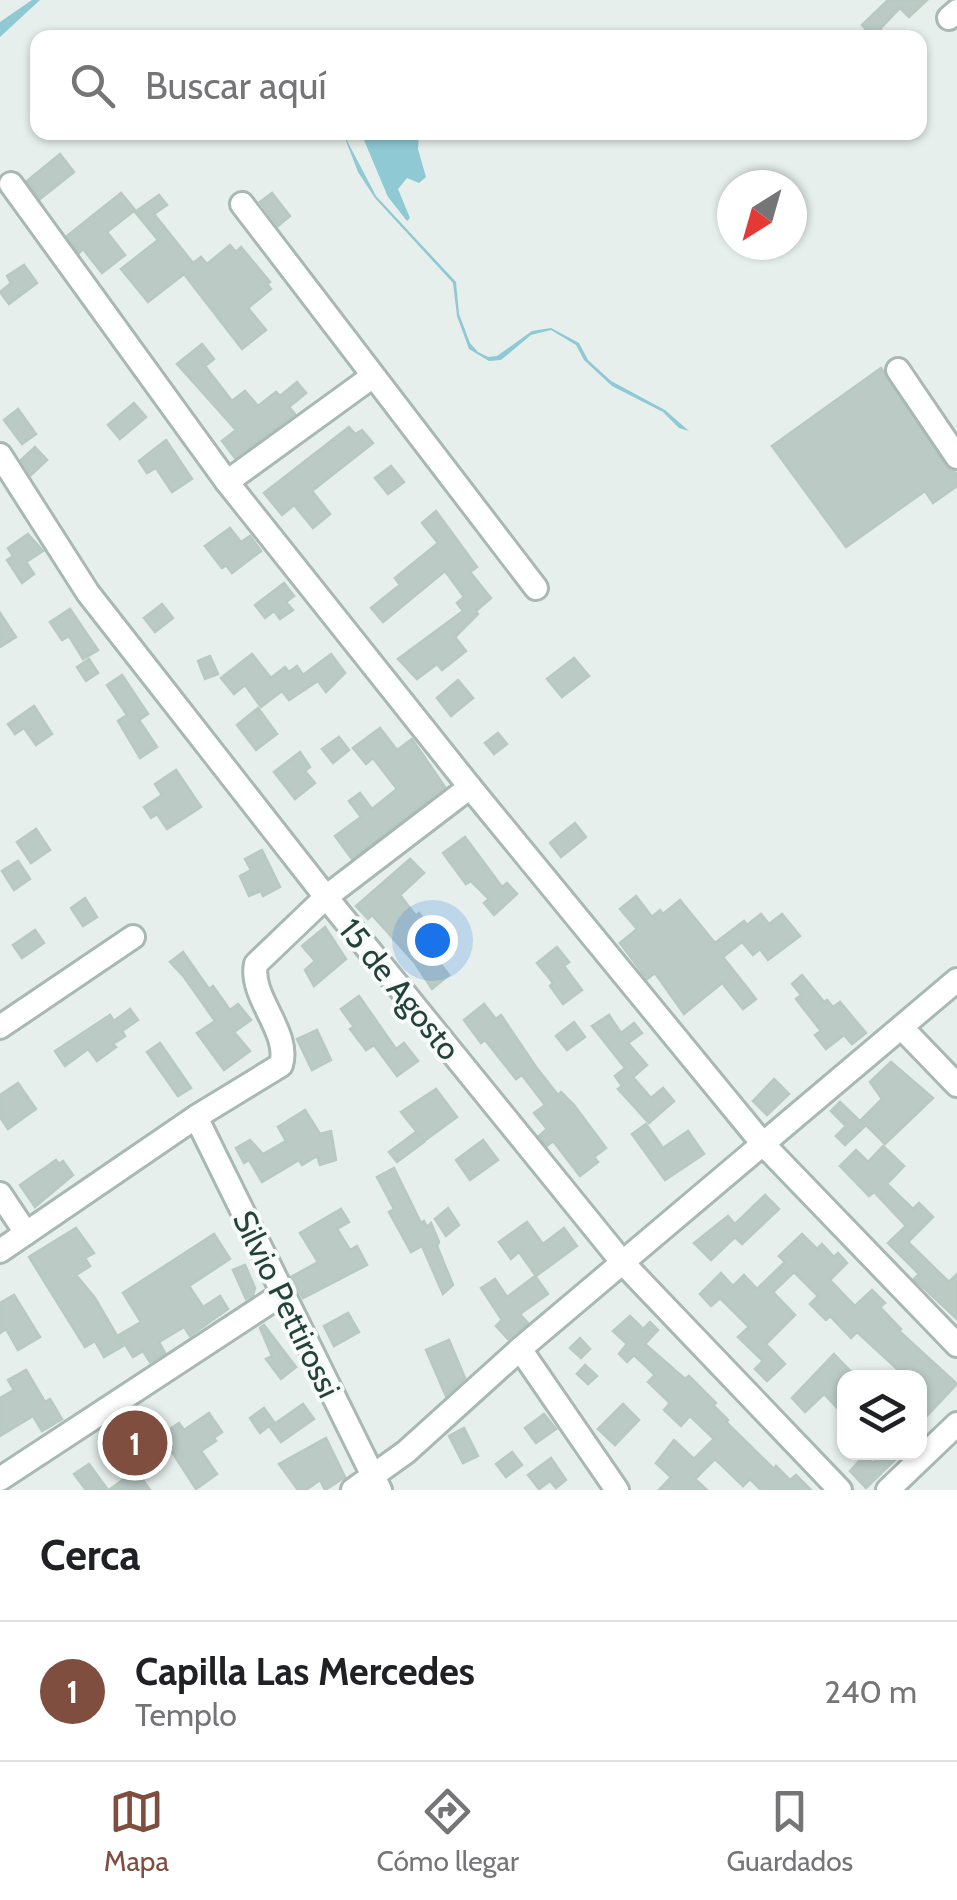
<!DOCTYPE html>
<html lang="es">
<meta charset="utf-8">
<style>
:root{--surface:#fff;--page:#f2f2f2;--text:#202124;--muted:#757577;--line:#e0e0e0;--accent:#7f4e3f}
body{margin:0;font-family:Cabin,sans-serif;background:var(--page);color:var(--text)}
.controls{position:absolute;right:30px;bottom:30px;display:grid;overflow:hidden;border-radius:20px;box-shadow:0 2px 8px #0004}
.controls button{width:90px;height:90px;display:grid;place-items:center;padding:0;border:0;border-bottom:2px solid var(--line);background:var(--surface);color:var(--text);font:50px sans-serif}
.compass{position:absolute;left:717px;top:170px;width:90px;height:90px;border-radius:50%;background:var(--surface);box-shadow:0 2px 8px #0004;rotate:217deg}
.you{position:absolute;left:432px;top:940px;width:35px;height:35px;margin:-25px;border:8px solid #fff;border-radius:50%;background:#1a73e8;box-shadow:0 0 0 15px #1a73e833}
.badge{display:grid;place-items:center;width:65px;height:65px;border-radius:50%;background:var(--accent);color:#fff;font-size:32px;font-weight:700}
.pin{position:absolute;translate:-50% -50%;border:5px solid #fff;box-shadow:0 2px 10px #0006}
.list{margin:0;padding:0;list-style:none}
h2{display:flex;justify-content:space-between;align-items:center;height:130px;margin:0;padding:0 40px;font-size:42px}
h2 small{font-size:32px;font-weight:400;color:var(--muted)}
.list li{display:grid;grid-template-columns:65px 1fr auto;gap:30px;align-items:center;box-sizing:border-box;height:140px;padding:0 40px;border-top:2px solid var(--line)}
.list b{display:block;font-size:38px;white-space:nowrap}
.list p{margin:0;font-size:32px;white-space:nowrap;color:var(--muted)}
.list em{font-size:32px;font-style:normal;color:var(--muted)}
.icon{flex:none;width:55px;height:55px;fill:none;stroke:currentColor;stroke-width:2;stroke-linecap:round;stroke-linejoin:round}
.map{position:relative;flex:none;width:957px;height:1490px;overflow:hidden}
.search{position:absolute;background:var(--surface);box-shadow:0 2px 8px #0004;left:30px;right:30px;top:30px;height:110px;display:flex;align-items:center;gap:25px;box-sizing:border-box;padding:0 35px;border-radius:20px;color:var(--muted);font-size:38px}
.sheet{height:270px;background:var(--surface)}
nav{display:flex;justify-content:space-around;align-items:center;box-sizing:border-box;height:140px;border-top:2px solid var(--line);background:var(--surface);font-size:28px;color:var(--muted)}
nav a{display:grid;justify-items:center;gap:5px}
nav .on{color:var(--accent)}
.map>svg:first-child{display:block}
.water{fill:#8ec9d4}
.building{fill:#bbcac4;stroke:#b8c9c2;stroke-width:2.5}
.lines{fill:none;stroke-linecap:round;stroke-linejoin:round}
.minor-casing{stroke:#a8b8b2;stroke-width:28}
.minor{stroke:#fff;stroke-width:22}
.labels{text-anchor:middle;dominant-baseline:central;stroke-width:8;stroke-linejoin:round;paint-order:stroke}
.street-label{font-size:32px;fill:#24423a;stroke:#f7fbf9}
</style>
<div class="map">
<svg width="957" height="1490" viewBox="0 0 957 1490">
<rect width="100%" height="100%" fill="#e6efeb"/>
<!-- water -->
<g class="water">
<polygon points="32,0 40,0 0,37 0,22"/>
<polygon points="343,133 376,196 456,282 459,314 470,343 478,352 488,357 497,356 532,331 551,328 579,343 588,360 611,381 665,410 689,431 679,428 663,412 612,386 584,360 576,345 551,330 531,335 501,360 489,361 469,349 457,316 453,283 375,198 358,172"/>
<polygon points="361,133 419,133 418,149 426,177 419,183 407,178 398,189 410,218 407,221 388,197"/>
</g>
<!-- building -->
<g class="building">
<polygon points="888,0 927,0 909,17 900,8 880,29 888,38 857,38 866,29 862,25"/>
<polygon points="60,154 74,172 40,199 27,181"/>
<polygon points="121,193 135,210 107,232 125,255 102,273 83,249 79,253 67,236"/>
<polygon points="272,193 290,216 278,226 260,202"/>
<polygon points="159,195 167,205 154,214 193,263 201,257 207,264 230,245 236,252 241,247 270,282 267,284 271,289 248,308 266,330 242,349 184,274 148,302 121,269 158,240 135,212"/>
<polygon points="24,265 37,283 9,304 0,292 11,283 7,276"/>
<polygon points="202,344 214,359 205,366 232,401 245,391 258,406 276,392 280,396 297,382 306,393 289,407 295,414 235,458 222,441 236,430 177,364"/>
<polygon points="881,368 945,465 957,474 957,486 933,503 925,491 846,547 772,446"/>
<polygon points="134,403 146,417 120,439 108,425"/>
<polygon points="18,409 36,434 22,444 4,420"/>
<polygon points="349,427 355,434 362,430 373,443 312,491 330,514 313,528 294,505 282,515 264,493"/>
<polygon points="166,440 192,479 172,492 156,468 147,473 139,461"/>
<polygon points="35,447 47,460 31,475 21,460"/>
<polygon points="391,466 404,482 388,494 375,478"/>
<polygon points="436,511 477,567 470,572 491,598 476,611 478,614 455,637 466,651 442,670 437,664 417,679 398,659 463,611 457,603 464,597 445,571 383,622 371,608 400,585 395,578 438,543 422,523"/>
<polygon points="230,528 241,542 250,536 261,551 232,573 226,565 222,568 205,546"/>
<polygon points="28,534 43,551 26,562 34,574 22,583 7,560 13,556 8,548"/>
<polygon points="284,583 294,596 286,602 293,610 280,619 274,611 265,618 255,605"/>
<polygon points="162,604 173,618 155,632 144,618"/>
<polygon points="70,609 98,650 83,659 69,636 62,640 50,622"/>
<polygon points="0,613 16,637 0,647"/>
<polygon points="252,654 271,678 285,667 289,672 297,666 303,675 331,654 345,673 326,692 318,681 289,700 282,691 261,707 245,685 234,694 221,678"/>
<polygon points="210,656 218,674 205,679 198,661"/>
<polygon points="574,658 589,676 562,697 547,679"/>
<polygon points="89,659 98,673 86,681 77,667"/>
<polygon points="122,675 148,714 139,720 157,747 140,758 118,721 127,715 107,685"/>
<polygon points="458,680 473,698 451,716 437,698"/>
<polygon points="34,706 52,734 36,745 24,728 15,734 8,724"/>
<polygon points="258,708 277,734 256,750 237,725"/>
<polygon points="380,728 397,750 412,739 445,787 352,859 335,836 361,817 349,801 360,793 372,809 397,789 373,758 366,764 353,748"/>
<polygon points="498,733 507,744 494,754 485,743"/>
<polygon points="339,737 349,750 333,763 322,749"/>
<polygon points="300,752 310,767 305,771 315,783 295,799 274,772"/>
<polygon points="176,770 201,807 167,829 157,814 151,818 144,807 162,795 155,784"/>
<polygon points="575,823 586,837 561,857 550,843"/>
<polygon points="36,829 50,850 31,863 17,842"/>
<polygon points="465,837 502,887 507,883 517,894 494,915 484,903 489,899 471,881 466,884 443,853"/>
<polygon points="262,850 280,887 263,896 261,891 249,896 240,876 251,870 245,859"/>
<polygon points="410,859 424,873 400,895 416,916 419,913 447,947 435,957 449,975 432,989 415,963 372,915 368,919 356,906"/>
<polygon points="18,861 30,879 14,890 2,871"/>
<polygon points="636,896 652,917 660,910 663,914 680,900 715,943 744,921 747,925 761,914 769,924 782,914 800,936 768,960 760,949 753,955 742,942 723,957 756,999 743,1009 722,983 684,1014 655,973 647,979 620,943 637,929 620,909"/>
<polygon points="85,898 97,917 83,926 71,908"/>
<polygon points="325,927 346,959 314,986 305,970 315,961 302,946"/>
<polygon points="35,930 44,943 22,958 13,945"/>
<polygon points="557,947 569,962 564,966 582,990 563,1004 550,986 553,983 537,963"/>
<polygon points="183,952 209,989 213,986 230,1010 238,1004 251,1020 234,1032 250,1051 224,1070 197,1033 215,1021 184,977 170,962"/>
<polygon points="802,975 824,1002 827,1000 833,1007 840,1002 866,1033 852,1044 844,1035 826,1049 815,1035 821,1031 796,999 801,995 792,984"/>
<polygon points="359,996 396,1049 404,1043 418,1061 397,1076 374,1045 366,1050 350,1029 354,1027 341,1009"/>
<polygon points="484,1004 496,1019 501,1015 536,1067 558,1095 561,1092 574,1105 606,1148 594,1157 598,1162 580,1176 553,1141 547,1146 539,1136 547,1129 534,1113 545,1105 522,1075 516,1079 485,1040 481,1043 464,1020"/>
<polygon points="130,1009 138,1020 122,1031 125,1036 113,1044 116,1047 97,1061 88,1049 65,1066 55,1051 110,1015 114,1021"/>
<polygon points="609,1015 621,1033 634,1023 642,1033 628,1043 647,1065 633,1077 651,1098 663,1088 674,1101 649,1123 618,1089 622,1086 615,1076 625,1068 592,1026"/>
<polygon points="574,1022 585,1037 567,1050 556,1036"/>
<polygon points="317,1030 331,1060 312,1070 297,1039"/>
<polygon points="160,1043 191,1088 178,1096 147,1052"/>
<polygon points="891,1062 933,1098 885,1144 861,1120 882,1099 870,1082"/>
<polygon points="774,1079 789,1094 767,1115 753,1101"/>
<polygon points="18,1083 36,1109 8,1129 0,1117 0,1095"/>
<polygon points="436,1089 457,1117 424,1141 401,1112"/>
<polygon points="840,1102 865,1126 845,1145 836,1136 846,1126 831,1111"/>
<polygon points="305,1110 320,1134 331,1131 336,1160 320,1165 317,1156 302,1165 299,1160 262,1182 249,1160 244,1163 236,1148 250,1140 263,1154 286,1141 278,1127"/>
<polygon points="646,1124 663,1148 688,1131 704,1154 665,1180 632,1134"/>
<polygon points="416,1132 424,1142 397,1162 389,1152"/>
<polygon points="483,1140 498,1160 470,1180 456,1160"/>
<polygon points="883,1146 904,1166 887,1184 913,1209 919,1203 933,1217 908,1242 949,1282 957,1274 957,1319 914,1279 919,1274 888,1243 906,1226 874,1192 869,1196 840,1166 856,1150 868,1162"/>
<polygon points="56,1160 59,1164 63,1161 73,1175 35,1207 20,1185"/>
<polygon points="394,1168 421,1223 424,1221 427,1227 431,1223 439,1242 437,1246 453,1285 443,1294 422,1246 411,1252 389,1212 394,1209 377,1177"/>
<polygon points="765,1195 779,1209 742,1244 735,1237 711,1260 694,1243 728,1216 735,1224"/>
<polygon points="448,1208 459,1225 446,1236 435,1219"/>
<polygon points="341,1209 349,1222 337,1229 350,1250 357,1246 367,1265 303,1298 291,1277 318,1262 300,1233"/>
<polygon points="527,1222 543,1244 564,1228 577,1246 536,1276 519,1252 511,1259 499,1242"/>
<polygon points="76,1228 94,1253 85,1258 90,1266 76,1275 95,1298 123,1346 104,1357 95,1341 85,1347 29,1257"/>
<polygon points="214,1234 230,1259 189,1286 203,1307 220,1296 228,1309 190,1336 184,1327 159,1342 165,1353 150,1362 143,1351 133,1357 119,1335 141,1322 123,1293"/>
<polygon points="802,1234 817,1249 822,1244 834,1257 838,1253 847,1263 830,1280 855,1306 872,1290 885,1303 880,1307 901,1329 899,1331 957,1384 920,1423 920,1378 907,1378 857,1332 851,1338 830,1316 826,1320 810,1304 818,1296 794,1272 773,1292 795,1315 766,1344 785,1364 767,1381 755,1369 763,1361 738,1337 749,1327 720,1298 711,1306 700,1294 721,1273 733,1286 744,1275 757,1289 785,1262 779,1256"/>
<polygon points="245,1265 255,1288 253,1295 246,1299 233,1270"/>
<polygon points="535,1276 548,1294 520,1314 528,1323 508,1339 496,1326 502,1320 481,1288 495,1279 507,1297"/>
<polygon points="14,1295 40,1337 18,1350 6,1329 0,1333 0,1303"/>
<polygon points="348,1313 359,1332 334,1346 324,1326"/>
<polygon points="630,1316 643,1329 650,1322 658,1330 645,1344 685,1379 689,1376 716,1403 713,1405 728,1420 726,1422 774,1469 776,1466 790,1480 796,1475 811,1490 761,1490 750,1479 743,1486 715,1459 695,1479 707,1490 659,1490 671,1477 656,1463 674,1440 694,1459 714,1439 690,1416 681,1426 664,1410 670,1403 648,1382 655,1375 634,1355 627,1362 619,1354 627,1344 613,1331"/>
<polygon points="264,1325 296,1367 281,1379 266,1359 272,1356 260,1328"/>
<polygon points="580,1338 590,1349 581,1358 570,1348"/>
<polygon points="449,1340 465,1378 446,1396 426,1350"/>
<polygon points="834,1354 857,1378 844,1378 844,1415 824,1394 805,1412 792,1398"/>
<polygon points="585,1365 597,1376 588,1384 577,1374"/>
<polygon points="26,1370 45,1402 50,1399 62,1419 42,1431 33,1416 0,1436 0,1398 14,1390 8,1380"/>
<polygon points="303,1404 314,1419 281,1442 270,1427"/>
<polygon points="623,1404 639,1420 615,1445 598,1429"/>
<polygon points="264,1408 274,1422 260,1433 250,1418"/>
<polygon points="209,1413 222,1432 214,1438 216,1441 201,1451 217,1474 196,1489 161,1435 179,1423 184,1430"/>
<polygon points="544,1414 556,1429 536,1443 525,1428"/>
<polygon points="464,1428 478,1456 463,1463 449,1436"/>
<polygon points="326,1438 345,1477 325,1490 320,1480 306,1490 298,1490 279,1464"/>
<polygon points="512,1452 522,1465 506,1477 496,1464"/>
<polygon points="884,1452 903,1452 866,1488 850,1471 865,1455 873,1463"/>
<polygon points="551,1458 566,1480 556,1488 550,1481 539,1489 528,1475"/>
<polygon points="89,1464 108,1490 86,1490 74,1474"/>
<polygon points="136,1470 150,1490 109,1490"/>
</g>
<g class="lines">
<defs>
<g id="minor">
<polyline points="949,18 957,11"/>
<polyline points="11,184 227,482 470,787 763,1144 957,1345"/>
<polyline points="242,204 536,588"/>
<polyline points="898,370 957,457"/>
<polyline points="0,455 88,593 326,897 623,1263 840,1490"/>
<polyline points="227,482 373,376"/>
<polyline points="0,1027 133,937"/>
<polyline points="902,1028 957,1085"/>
<polyline points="196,1117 380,1490"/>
<polyline points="0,1194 26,1233"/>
<path d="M0,1251L196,1117L281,1065C291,1032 249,997 256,964L326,897L470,787"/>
<polyline points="520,1349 617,1490"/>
<polyline points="0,1479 282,1294"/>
<polyline points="353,1490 406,1452 520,1349 957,980"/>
<polyline points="888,1490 957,1424"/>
</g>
</defs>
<!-- minor casing -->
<use href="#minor" class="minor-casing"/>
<!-- minor -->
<use href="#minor" class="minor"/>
</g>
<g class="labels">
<!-- street labels -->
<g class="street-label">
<text transform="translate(400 989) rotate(51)">15 de Agosto</text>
<text transform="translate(287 1304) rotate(64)">Silvio Pettirossi</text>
</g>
</g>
</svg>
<div class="controls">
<button><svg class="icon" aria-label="layers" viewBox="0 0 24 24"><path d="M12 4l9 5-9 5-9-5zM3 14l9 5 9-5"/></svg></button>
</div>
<svg class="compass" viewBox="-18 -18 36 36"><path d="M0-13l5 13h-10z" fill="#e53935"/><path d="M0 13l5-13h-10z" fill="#757577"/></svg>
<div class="you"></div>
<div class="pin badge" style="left:135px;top:1443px">1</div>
<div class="search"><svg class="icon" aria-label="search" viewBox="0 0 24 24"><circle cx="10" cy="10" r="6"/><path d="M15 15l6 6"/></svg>Buscar aquí</div>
</div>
<section class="sheet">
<h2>Cerca<small></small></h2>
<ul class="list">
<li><span class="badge">1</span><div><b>Capilla Las Mercedes</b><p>Templo</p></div><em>240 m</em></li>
</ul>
</section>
<nav>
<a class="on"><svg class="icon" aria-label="map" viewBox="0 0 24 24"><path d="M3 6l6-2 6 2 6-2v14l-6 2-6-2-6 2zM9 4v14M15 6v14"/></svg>Mapa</a>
<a><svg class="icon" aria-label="directions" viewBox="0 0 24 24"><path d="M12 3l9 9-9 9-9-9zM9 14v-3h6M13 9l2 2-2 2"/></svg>Cómo llegar</a>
<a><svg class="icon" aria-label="saved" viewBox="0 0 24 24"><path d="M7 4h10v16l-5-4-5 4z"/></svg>Guardados</a>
</nav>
